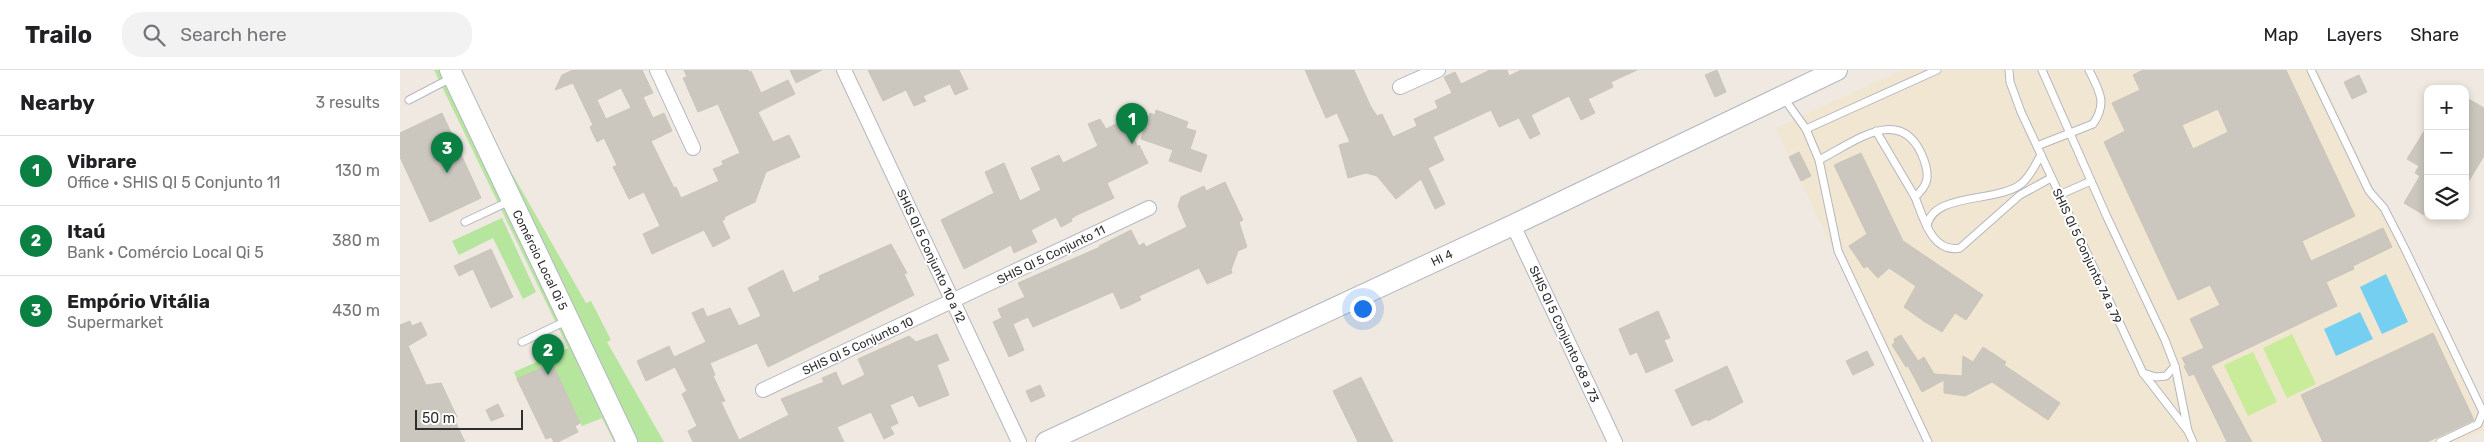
<!DOCTYPE html>
<meta charset="utf-8">
<style>
:root{--surface:#fff;--page:#f2f2f2;--text:#202124;--muted:#757577;--line:#e0e0e0;--accent:#0b8043}
body{margin:0;font-family:Rubik,sans-serif;background:var(--page);color:var(--text)}
.controls{position:absolute;right:15px;top:15px;display:grid;overflow:hidden;border-radius:10px;box-shadow:0 2px 8px #0003}
.controls button{width:45px;height:45px;display:grid;place-items:center;padding:0;border:0;border-bottom:1px solid var(--line);background:var(--surface);color:var(--text);font:25px sans-serif}
.scale{position:absolute;left:15px;bottom:12px;width:108px;box-sizing:border-box;padding-left:5px;border:2px solid #2e2e2e;border-top:0;font-size:14px;line-height:18px;white-space:nowrap;color:#2e2e2e;-webkit-text-stroke:4px #fff;paint-order:stroke}
.you{position:absolute;left:962px;top:238px;width:18px;height:18px;margin:-12px;border:4px solid #fff;border-radius:50%;background:#1a73e8;box-shadow:0 0 0 8px #1a73e833}
.badge{display:grid;place-items:center;width:32px;height:32px;border-radius:50%;background:var(--accent);color:#fff;font-size:16px;font-weight:700}
.pin{position:absolute;translate:-50% -41px;filter:drop-shadow(0 1px 2px #0008)}
.pin::after{content:'';position:absolute;top:26px;width:18px;height:15px;background:inherit;clip-path:polygon(0 0,100% 0,50% 100%)}
.list{margin:0;padding:0;list-style:none}
h2{display:flex;justify-content:space-between;align-items:center;height:65px;margin:0;padding:0 20px;font-size:21px}
h2 small{font-size:16px;font-weight:400;color:var(--muted)}
.list li{display:grid;grid-template-columns:32px 1fr auto;gap:15px;align-items:center;box-sizing:border-box;height:70px;padding:0 20px;border-top:1px solid var(--line)}
.list b{display:block;font-size:19px;white-space:nowrap}
.list p{margin:0;font-size:16px;white-space:nowrap;color:var(--muted)}
.list em{font-size:16px;font-style:normal;color:var(--muted)}
.icon{flex:none;width:28px;height:28px;fill:none;stroke:currentColor;stroke-width:2;stroke-linecap:round;stroke-linejoin:round}
.map{position:relative;flex:none;width:2084px;height:372px;overflow:hidden}
header{display:flex;align-items:center;gap:30px;box-sizing:border-box;height:70px;padding:0 25px;background:var(--surface);border-bottom:1px solid var(--line)}
header strong{font-size:24px}
nav{display:flex;gap:28px;margin-inline-start:auto;font-size:18px}
.search{width:350px;height:45px;background:var(--page);display:flex;align-items:center;gap:12px;box-sizing:border-box;padding:0 18px;border-radius:20px;color:var(--muted);font-size:19px}
main{display:flex}
aside{flex:1;background:var(--surface)}
.map>svg:first-child{display:block}
.education{fill:#f0e6d1}
.green{fill:#b6e59e}
.pitch{fill:#c9ec9a}
.water{fill:#75cff0}
.building{fill:#cbc7bf;stroke:#cbc5ba;fill-rule:evenodd}
.lines{fill:none;stroke-linecap:round;stroke-linejoin:round}
.lane-casing{stroke:#b4b7c1;stroke-width:9}
.street-casing{stroke:#b4b7c1;stroke-width:16}
.secondary-casing{stroke:#b4b7c1;stroke-width:22}
.lane{stroke:#fff;stroke-width:7}
.street{stroke:#fff;stroke-width:14}
.secondary{stroke:#fff;stroke-width:20}
.labels{text-anchor:middle;dominant-baseline:central;stroke-width:4;stroke-linejoin:round;paint-order:stroke}
.street-label{font-size:12px;fill:#2e2e2e;stroke:#fff}
</style>
<header>
<strong>Trailo</strong>
<div class="search"><svg class="icon" aria-label="search" viewBox="0 0 24 24"><circle cx="10" cy="10" r="6"/><path d="M15 15l6 6"/></svg>Search here</div>
<nav><a>Map</a><a>Layers</a><a>Share</a></nav>
</header>
<main>
<aside>
<h2>Nearby<small>3 results</small></h2>
<ul class="list">
<li><span class="badge">1</span><div><b>Vibrare</b><p>Office · SHIS QI 5 Conjunto 11</p></div><em>130 m</em></li>
<li><span class="badge">2</span><div><b>Itaú</b><p>Bank · Comércio Local Qi 5</p></div><em>380 m</em></li>
<li><span class="badge">3</span><div><b>Empório Vitália</b><p>Supermarket</p></div><em>430 m</em></li>
</ul>
</aside>
<div class="map">
<svg width="2084" height="372" viewBox="0 0 2084 372">
<rect width="100%" height="100%" fill="#efe9e1"/>
<!-- education -->
<polygon class="education" points="1502,0 1918,0 2084,354 2084,360 2058,372 1523,372 1376,58"/>
<!-- green -->
<g class="green">
<polygon points="34,0 53,0 186,233 191,231 211,270 207,272 264,372 214,372 202,348 182,356 152,296 118,312 114,302 168,278"/>
<polygon points="102,148 136,222 123,229 93,168 59,185 52,171"/>
</g>
<!-- pitch -->
<g class="pitch">
<polygon points="1892,264 1916,314 1887,328 1863,278"/>
<polygon points="1853,282 1877,332 1848,346 1824,295"/>
</g>
<!-- water -->
<g class="water">
<polygon points="1986,204 2008,252 1982,264 1960,217"/>
<polygon points="1960,242 1973,269 1936,286 1924,259"/>
</g>
<!-- building -->
<g class="building">
<path d="M173,0H242L253,23L243,27L253,48L264,43L272,61L251,71L274,118L276,117L281,128L319,111L313,99L323,95L322,91L340,83L318,34L298,42L283,8L287,7L284,0H348L350,3L351,1L361,23L388,10L395,24L358,42L373,72L389,65L400,87L366,102L355,132L324,147L325,149L322,151L330,168L313,177L304,160L252,184L243,164L260,156L244,122L229,129L213,97L217,95L204,68L197,72L190,57L193,55L173,13L155,20L162,5ZM221,18L231,38L206,49L197,30Z"/>
<polygon points="390,0 422,0 396,13"/>
<polygon points="468,0 559,0 568,19 555,25 550,14 523,26 526,31 514,36 506,20 483,31"/>
<polygon points="905,0 954,0 971,37 977,46 982,44 993,67 1017,56 1014,49 1038,38 1035,31 1052,23 1044,7 1055,2 1061,14 1090,0 1107,0 1109,6 1121,0 1237,0 1211,12 1213,17 1188,29 1195,43 1181,50 1169,26 1131,45 1140,64 1130,69 1119,48 1099,57 1091,40 1033,67 1044,90 1028,98 1045,134 1035,139 1021,109 996,129 977,106 966,103 948,108 939,75 950,72 937,43 926,48"/>
<polygon points="1317,0 1326,22 1315,27 1305,5"/>
<path d="M1743,0H1886L1955,146L1902,171L1911,191L1983,158L1992,177L1953,196L1954,199L1926,212L1937,236L1811,296L1852,372H1827L1794,304L1789,306L1784,296L1786,295L1782,288L1804,278L1790,249L1820,235L1810,215L1778,230L1704,72L1725,61L1712,33L1740,20L1733,5ZM1818,39L1828,62L1793,79L1782,55Z"/>
<polygon points="1959,5 1967,22 1952,29 1944,12"/>
<polygon points="2065,27 2084,38 2084,86 2065,117"/>
<polygon points="756,40 788,52 786,58 796,61 790,79 807,85 801,102 769,91 773,80 741,69 750,43 755,45"/>
<polygon points="42,43 81,128 30,152 0,87 0,63"/>
<polygon points="700,49 706,59 726,49 738,78 739,75 748,93 707,113 714,128 677,145 671,149 672,151 661,157 656,147 631,160 637,172 614,183 611,175 564,199 541,150 594,123 585,102 604,93 620,131 641,120 631,98 659,85 663,93 698,76 688,54"/>
<polygon points="2028,55 2028,139 2024,145 2004,133 2020,106 2015,103 2019,96 2007,89"/>
<polygon points="1399,82 1411,106 1401,111 1389,87"/>
<polygon points="1461,83 1503,171 1583,225 1566,250 1555,243 1542,262 1525,252 1504,237 1516,216 1489,198 1478,208 1467,196 1464,198 1449,176 1467,164 1434,95"/>
<polygon points="825,112 843,150 839,152 847,177 838,181 831,200 832,203 807,214 799,198 739,226 741,230 721,239 713,222 633,257 628,247 613,254 624,280 609,287 593,252 602,248 598,239 625,227 618,213 700,177 699,176 731,160 739,176 744,173 746,177 787,157 778,136 781,127 804,116 806,121"/>
<polygon points="491,174 507,203 504,204 514,225 368,297 357,273 310,293 315,305 313,306 325,331 321,332 339,370 389,345 381,329 424,312 422,308 436,302 442,316 465,305 458,289 509,266 516,272 537,264 549,290 537,295 549,325 519,337 513,325 490,335 498,353 490,357 494,364 484,369 471,342 437,357 444,372 293,372 288,361 297,356 282,324 287,321 275,297 246,311 237,291 269,276 274,287 306,272 292,243 303,238 307,247 330,238 339,256 361,246 348,218 383,200 393,223 420,210 419,206"/>
<polygon points="91,179 113,227 91,238 73,199 59,206 54,196"/>
<polygon points="1258,241 1270,268 1264,270 1273,291 1246,303 1237,282 1230,285 1219,259"/>
<polygon points="10,251 12,256 21,252 27,265 8,276 26,315 41,313 57,347 54,349 65,372 0,372 0,255"/>
<polygon points="2033,263 2074,350 2027,372 1923,372 1901,325"/>
<polygon points="1501,265 1518,291 1524,287 1534,304 1562,306 1563,286 1573,292 1583,277 1606,292 1604,295 1660,333 1648,350 1592,312 1565,326 1544,323 1544,310 1522,322 1508,296 1506,297 1492,275 1495,272 1494,269"/>
<polygon points="1467,281 1474,295 1453,305 1446,291"/>
<polygon points="152,293 180,353 175,356 178,362 158,372 154,372 151,367 146,369 117,309"/>
<polygon points="1327,296 1343,332 1308,351 1307,349 1292,356 1275,320"/>
<polygon points="961,307 993,372 958,372 933,321"/>
<polygon points="640,315 645,326 631,332 626,321"/>
<polygon points="98,334 104,346 91,351 86,340"/>
</g>
<g class="lines">
<defs>
<g id="lane">
<polyline points="1609,0 1610,12 1621,42 1743,303 1788,361"/>
<polyline points="1642,0 1707,147 1765,270 1775,296 1788,361 1793,372"/>
<polyline points="1911,0 1969,121 1984,138 2005,179 2083,342 2078,354 2040,372"/>
<polyline points="1383,27 1406,59 1419,90 1438,181 1528,372"/>
<polyline points="9,30 53,7"/>
<polyline points="1406,59 1537,0"/>
<path d="M1637,76L1693,54C1708,32 1699,21 1689,0"/>
<path d="M1419,90C1456,71 1503,32 1524,90C1530,107 1528,115 1515,127L1476,61"/>
<polyline points="1659,125 1691,111"/>
<path d="M1515,127C1523,147 1532,184 1560,178L1620,125L1651,108"/>
<polyline points="65,152 112,130"/>
<path d="M1527,157C1531,122 1597,133 1621,114C1630,107 1635,95 1641,85"/>
<polyline points="122,272 166,251"/>
<polyline points="1743,303 1756,307 1766,306 1775,296"/>
</g>
<g id="street">
<polyline points="257,0 293,78"/>
<polyline points="444,0 619,372"/>
<polyline points="1000,17 1038,0"/>
<polyline points="1113,155 1215,372"/>
<polyline points="363,320 749,138"/>
</g>
<g id="secondary">
<polyline points="50,0 227,372"/>
<polyline points="646,372 1113,155 1437,0"/>
</g>
</defs>
<!-- lane casing -->
<use href="#lane" class="lane-casing"/>
<!-- street casing -->
<use href="#street" class="street-casing"/>
<!-- secondary casing -->
<use href="#secondary" class="secondary-casing"/>
<!-- lane -->
<use href="#lane" class="lane"/>
<!-- street -->
<use href="#street" class="street"/>
<!-- secondary -->
<use href="#secondary" class="secondary"/>
</g>
<g class="labels">
<!-- street labels -->
<g class="street-label">
<text transform="translate(651 185) rotate(-26)">SHIS QI 5 Conjunto 11</text>
<text transform="translate(531 186) rotate(65)">SHIS QI 5 Conjunto 10 a 12</text>
<text transform="translate(1687 186) rotate(65)">SHIS QI 5 Conjunto 74 a 79</text>
<text transform="translate(1042 188) rotate(-25)">HI 4</text>
<text transform="translate(140 190) rotate(64)">Comércio Local Qi 5</text>
<text transform="translate(1164 264) rotate(65)">SHIS QI 5 Conjunto 68 a 73</text>
<text transform="translate(458 276) rotate(-25)">SHIS QI 5 Conjunto 10</text>
</g>
</g>
</svg>
<div class="controls">
<button>+</button>
<button>−</button>
<button><svg class="icon" aria-label="layers" viewBox="0 0 24 24"><path d="M12 4l9 5-9 5-9-5zM3 14l9 5 9-5"/></svg></button>
</div>
<div class="scale">50 m</div>
<div class="you"></div>
<div class="pin badge" style="left:732px;top:74px">1</div>
<div class="pin badge" style="left:148px;top:305px">2</div>
<div class="pin badge" style="left:47px;top:103px">3</div>
</div>
</main>
